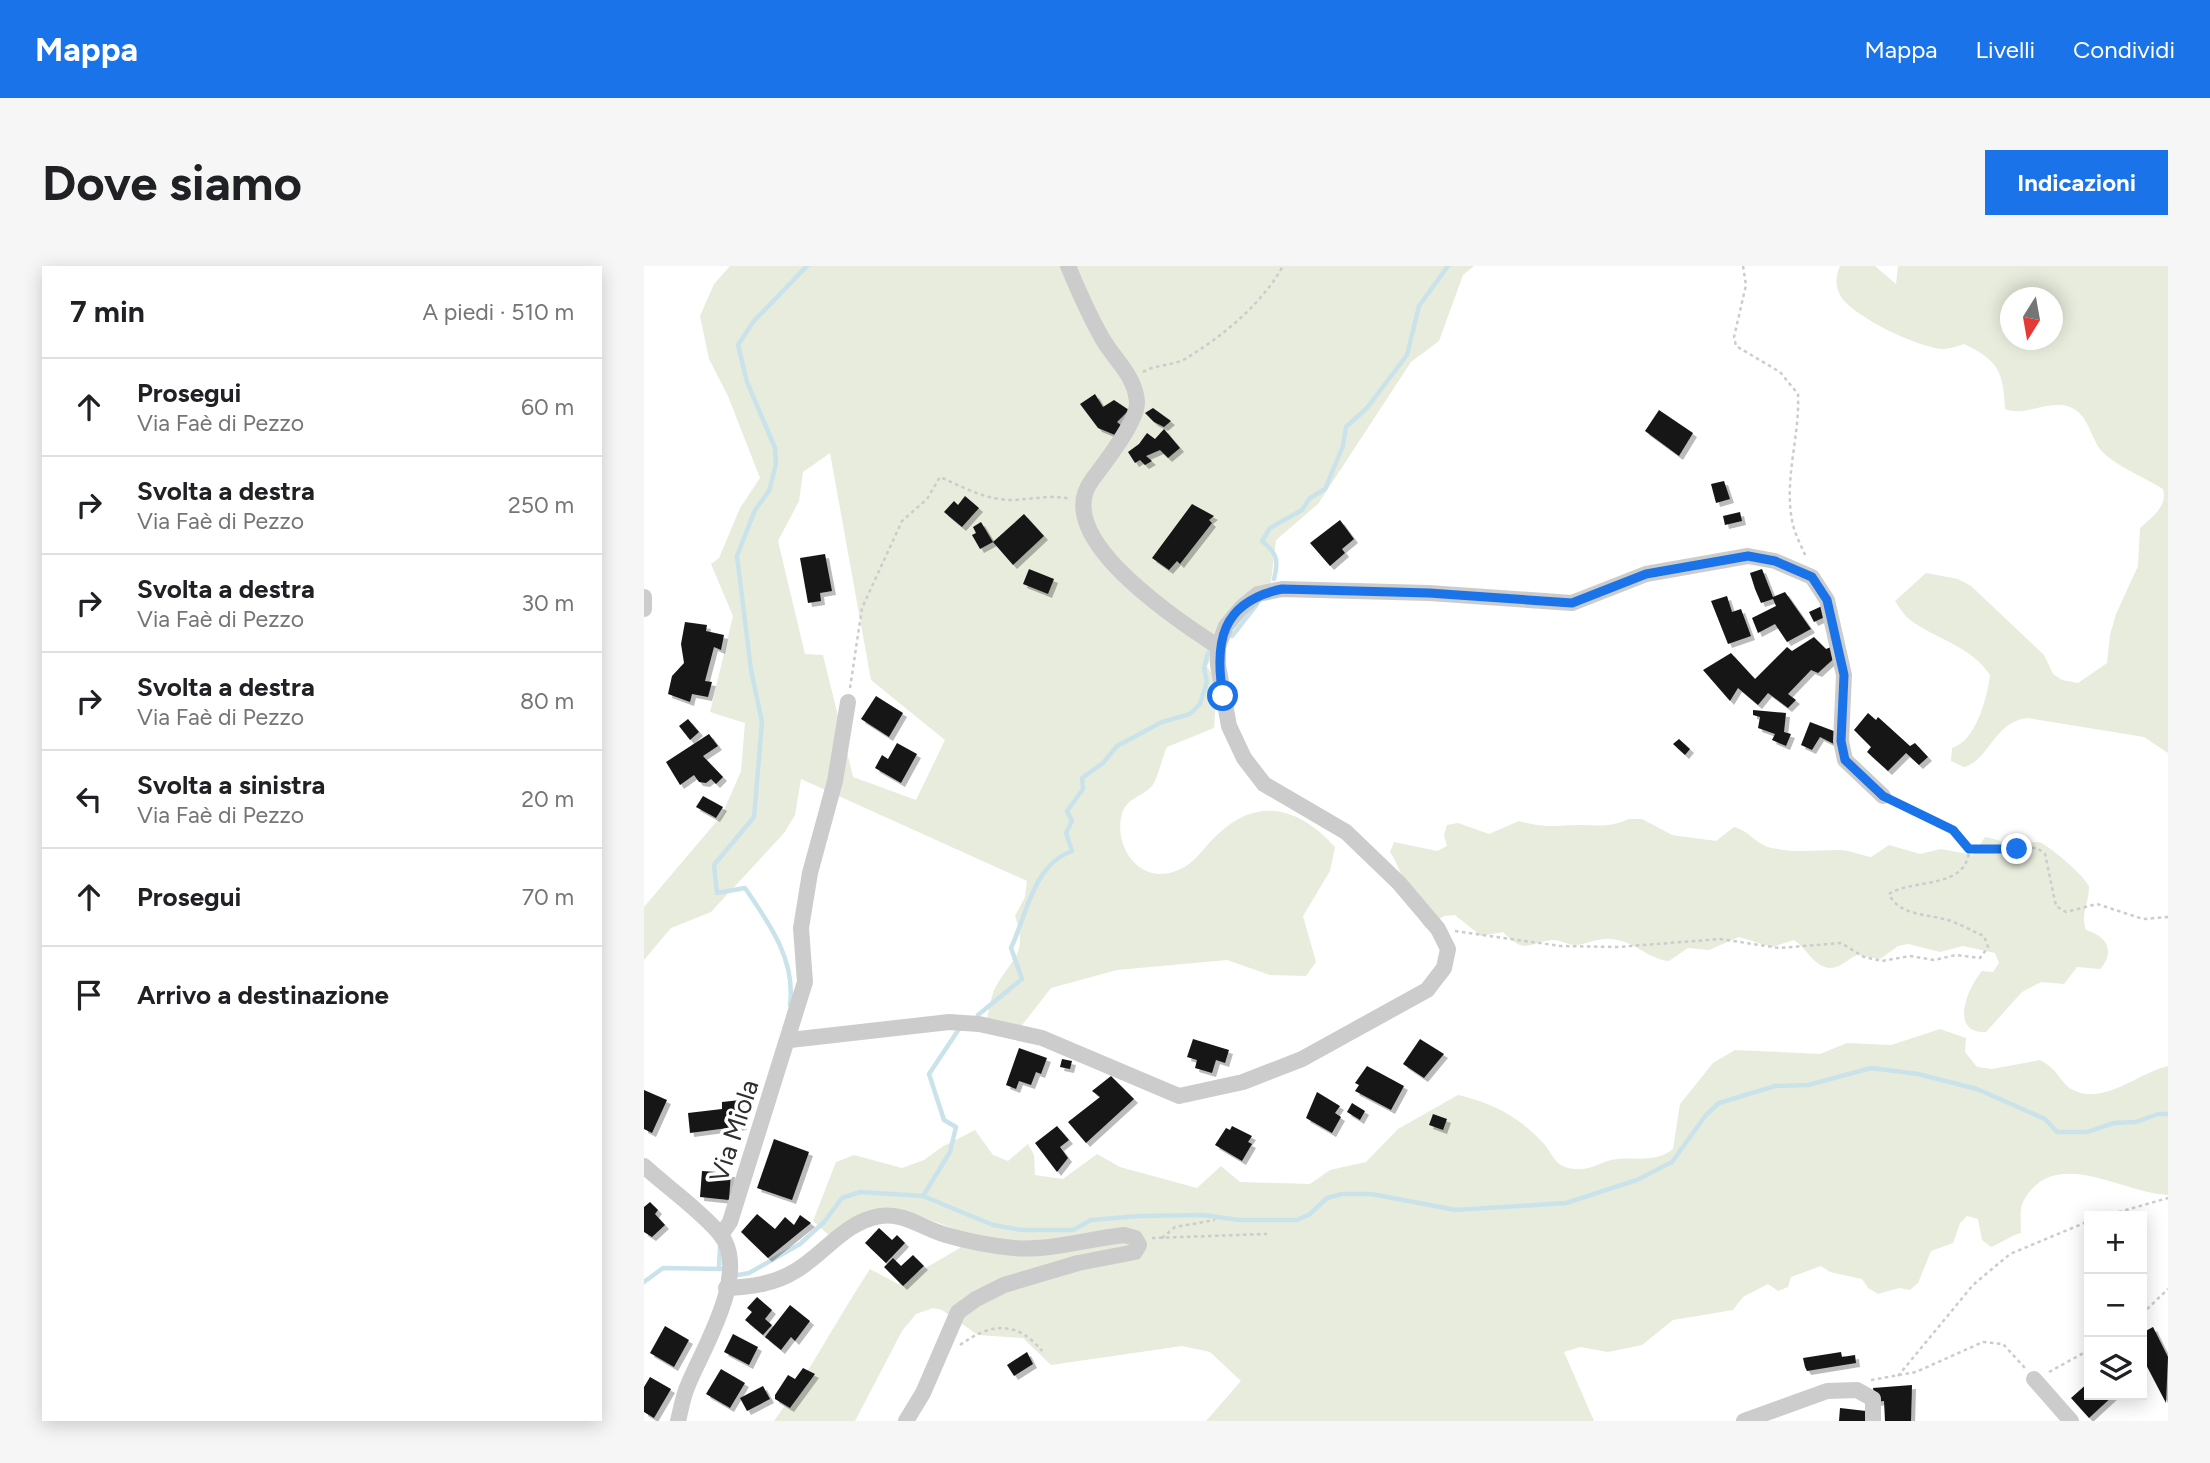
<!DOCTYPE html>
<html lang="it">
<meta charset="utf-8">
<style>
:root{--surface:#fff;--page:#f6f6f6;--text:#202124;--muted:#757577;--line:#e0e0e0;--accent:#1a73e8}
body{margin:0;font-family:Figtree,sans-serif;background:var(--page);color:var(--text)}
.controls{position:absolute;right:21px;bottom:21px;display:grid;overflow:hidden;border-radius:0px;box-shadow:0 4px 18px #0003}
.controls button{width:63px;height:63px;display:grid;place-items:center;padding:0;border:0;border-bottom:2px solid var(--line);background:var(--surface);color:var(--text);font:35px sans-serif}
.compass{position:absolute;left:1356px;top:21px;width:63px;height:63px;border-radius:50%;background:var(--surface);box-shadow:0 4px 18px #0003;rotate:191deg}
.stop{position:absolute;width:21px;height:21px;margin:-16px;border:5px solid #1a73e8;border-radius:50%;background:#fff}
.stop.end{background:#1a73e8;border-color:#fff;box-shadow:0 2px 7px #0008}
.list{margin:0;padding:0;list-style:none}
h2{display:flex;justify-content:space-between;align-items:center;height:91px;margin:0;padding:0 28px;font-size:30px}
h2 small{font-size:23px;font-weight:400;color:var(--muted)}
.list li{display:grid;grid-template-columns:46px 1fr auto;gap:21px;align-items:center;box-sizing:border-box;height:98px;padding:0 28px;border-top:2px solid var(--line)}
.list b{display:block;font-size:26px;white-space:nowrap}
.list p{margin:0;font-size:23px;white-space:nowrap;color:var(--muted)}
.list em{font-size:23px;font-style:normal;color:var(--muted)}
.icon{flex:none;width:38px;height:38px;fill:none;stroke:currentColor;stroke-width:2;stroke-linecap:round;stroke-linejoin:round}
.map{position:relative;flex:none;width:1524px;height:1155px;overflow:hidden;border-radius:0px}
header{display:flex;align-items:center;gap:42px;box-sizing:border-box;height:98px;padding:0 35px;background:var(--accent);color:#fff}
header strong{font-size:33px}
nav{display:flex;gap:38px;margin-inline-start:auto;font-size:24px}
.intro{display:flex;align-items:center;justify-content:space-between;box-sizing:border-box;height:168px;padding:0 42px}
h1{margin:0;font-size:49px}
.button{padding:18px 32px;border-radius:0px;background:var(--accent);color:#fff;font-size:24px;font-weight:700}
main{display:flex;gap:42px;padding:0 42px}
aside{flex:1;background:var(--surface);border-radius:0px;box-shadow:0 4px 18px #0003}
.map>svg:first-child{display:block}
.green{fill:#e7ecdd;fill-rule:evenodd}
.lines{fill:none;stroke-linecap:round;stroke-linejoin:round}
.stream{stroke:#cae3eb;stroke-width:4.5}
.building{fill:#161616;filter:url(#shadow)}
.path{stroke:#ccc;stroke-width:2.5;stroke-dasharray:3.5 3.5;stroke-linecap:butt}
.minor{stroke:#ccc;stroke-width:16}
.route{stroke:#1a73e8;stroke-width:9}
.labels{text-anchor:middle;dominant-baseline:central;stroke-width:7;stroke-linejoin:round;paint-order:stroke}
.street-label{font-size:26px;fill:#2f2f2f;stroke:#fff}
</style>
<header>
<strong>Mappa</strong>
<nav><a>Mappa</a><a>Livelli</a><a>Condividi</a></nav>
</header>
<div class="intro"><h1>Dove siamo</h1><a class="button">Indicazioni</a></div>
<main>
<aside>
<h2>7 min<small>A piedi · 510 m</small></h2>
<ul class="list">
<li><svg class="icon" aria-label="ahead" viewBox="0 0 24 24"><path d="M12 20V5M6 11l6-6 6 6"/></svg><div><b>Prosegui</b><p>Via Faè di Pezzo</p></div><em>60 m</em></li>
<li><svg class="icon" aria-label="right" viewBox="0 0 24 24"><path d="M7 20v-9h11M14 6l5 5-5 5"/></svg><div><b>Svolta a destra</b><p>Via Faè di Pezzo</p></div><em>250 m</em></li>
<li><svg class="icon" aria-label="right" viewBox="0 0 24 24"><path d="M7 20v-9h11M14 6l5 5-5 5"/></svg><div><b>Svolta a destra</b><p>Via Faè di Pezzo</p></div><em>30 m</em></li>
<li><svg class="icon" aria-label="right" viewBox="0 0 24 24"><path d="M7 20v-9h11M14 6l5 5-5 5"/></svg><div><b>Svolta a destra</b><p>Via Faè di Pezzo</p></div><em>80 m</em></li>
<li><svg class="icon" aria-label="left" viewBox="0 0 24 24"><path d="M17 20v-9H6M10 6l-5 5 5 5"/></svg><div><b>Svolta a sinistra</b><p>Via Faè di Pezzo</p></div><em>20 m</em></li>
<li><svg class="icon" aria-label="ahead" viewBox="0 0 24 24"><path d="M12 20V5M6 11l6-6 6 6"/></svg><div><b>Prosegui</b></div><em>70 m</em></li>
<li><svg class="icon" aria-label="arrive" viewBox="0 0 24 24"><path d="M6 21V4h12l-3 4 3 4H6"/></svg><div><b>Arrivo a destinazione</b></div></li>
</ul>
</aside>
<div class="map">
<svg width="1524" height="1155" viewBox="0 0 1524 1155">
<defs>
<filter id="shadow"><feDropShadow dx="4" dy="4" stdDeviation="0" flood-color="#0004"/></filter>
</defs>
<rect width="100%" height="100%" fill="#fff"/>
<!-- green -->
<g class="green">
<path d="M86,0H830L819,9L795,75L767,96L674,238L632,274L626,324L580,370L563,400L573,417L570,462L523,481C519,489 513,515 508,520C498,531 482,532 478,548C469,579 494,617 529,606C550,600 558,583 573,569C614,529 656,542 691,581L686,605L659,650L672,696L662,710L626,709L583,694L473,704L407,722L375,763L343,752C346,741 347,729 352,720C370,689 384,689 371,650L381,631L383,615L157,513L151,549L140,567L67,646L27,662L0,694V641L78,549L97,505L101,457L66,446L89,350L67,298L75,292L96,242L116,212L84,130L65,93L56,50L70,18ZM186,187L227,414L301,474L272,534L209,511L179,389L161,388L134,275L155,235L159,206Z"/>
<path d="M1196,0H1231L1252,18L1254,0H1524V487L1500,471L1384,452C1350,455 1345,495 1320,501L1307,495L1308,482C1332,475 1343,432 1346,409C1325,378 1292,374 1265,353C1260,349 1255,341 1251,335L1282,307L1314,313L1327,320L1400,389L1409,408L1418,414L1434,417L1463,397L1466,369L1472,348L1494,300L1496,262C1508,251 1524,240 1519,223C1502,212 1467,198 1456,183C1447,171 1444,151 1430,143C1409,130 1383,152 1361,143C1359,105 1355,95 1320,78C1314,80 1306,83 1299,83C1275,82 1204,49 1195,27C1191,17 1192,9 1196,0ZM1366,32H1408V74H1366Z"/>
<path d="M985,553H998L1028,569L1072,575L1090,561C1106,565 1112,579 1128,582C1151,587 1172,584 1195,584C1206,584 1216,589 1227,591L1245,579L1276,588L1297,583L1329,589L1341,571C1352,572 1362,579 1373,580C1380,581 1387,575 1394,576C1402,576 1444,613 1445,621C1445,638 1436,647 1442,664C1463,670 1472,686 1456,703L1433,701L1420,718L1397,716L1378,726L1342,766C1305,768 1323,722 1338,705L1349,706L1355,697L1351,687L1319,680L1296,686L1264,678L1254,680L1236,693L1213,689C1206,692 1199,699 1192,701C1173,707 1164,683 1150,674L1128,681L1095,671L1065,684L1044,682L1025,695C1003,693 990,674 966,673C955,672 945,677 934,679C925,680 916,673 908,674C884,677 881,689 859,666L837,670L811,649L800,650L782,662C767,644 760,607 746,586L750,576L793,585L803,580L800,569L803,559L814,557L845,568L875,555C907,564 913,558 942,559C960,560 968,560 985,553Z"/>
<path d="M1296,763L1322,772L1321,786L1333,801L1348,803L1396,794C1415,804 1416,816 1427,823C1458,841 1494,807 1524,800V929C1478,927 1411,879 1380,934C1375,942 1377,957 1377,967C1365,970 1358,977 1347,981L1338,974L1334,953L1323,950L1316,957L1309,977L1287,985L1274,1017L1266,1024L1255,1022L1234,1028L1224,1022L1218,1013L1186,1006L1177,1000L1147,1011L1144,1021L1134,1025L1124,1018L1099,1031L1089,1044L1029,1054L998,1079L964,1086L936,1081L920,1086L950,1155H562L597,1115L566,1086L538,1080L407,1099L379,1072L334,1069L298,1044L289,1042L272,1048L258,1065L211,1155H130C166,1106 193,1053 226,1003L254,1018L316,982L318,966L271,948L187,971L169,955L192,896L210,889L258,902L280,894L298,881L331,864L349,889L364,895L384,878L390,889L391,909L419,913L453,888L476,901L553,922L577,900L596,916L666,918L686,904L722,896L754,863L814,829C835,834 855,841 873,854C883,861 893,870 901,879C910,891 912,902 932,903C947,905 959,894 973,893C994,891 1011,897 1029,883L1036,838L1069,797L1091,784L1176,788L1203,777L1247,779Z"/>
</g>
<g class="lines">
<!-- stream -->
<g class="stream">
<path d="M630,313C635,294 633,287 618,275L626,262L658,244L666,232L681,223L699,180L702,161L723,142L763,89L775,40L804,0"/>
<polyline points="588,370 613,338"/>
<path d="M146,739C152,694 125,657 101,622L73,627L70,599L110,551L118,456L107,404L93,290L111,244L125,225L132,198L131,182L103,116L94,79L109,56L163,0"/>
<path d="M334,749L378,713L367,682C383,648 389,599 428,585L422,567L428,555L423,545L439,523L438,512L459,497L473,480L518,456L546,448L556,438L563,416L560,402L564,387"/>
<polyline points="279,930 306,886 312,861 300,854 285,808 315,763"/>
<polyline points="75,1001 76,981"/>
<polyline points="94,1009 105,1007 156,978 180,956 198,932 216,926 279,930 349,959 378,964 429,964 447,954 496,950 559,949 595,954 653,954 666,948 683,932 698,928 727,928 812,944 922,937 993,914 1028,896 1062,849 1075,837 1131,820 1164,819 1227,802 1274,808 1333,823 1401,853 1413,866 1443,866 1470,857 1492,856 1514,848 1524,848"/>
<polyline points="0,1016 19,1002 80,1003"/>
</g>
</g>
<!-- building -->
<g class="building">
<polygon points="451,128 459,141 470,134 485,144 473,156 478,160 471,169 454,162 436,138"/>
<polygon points="509,142 527,155 520,161 510,156 501,147"/>
<polygon points="1015,144 1049,167 1035,190 1001,165"/>
<polygon points="520,163 536,182 524,192 516,184 502,190 508,195 501,199 496,194 491,197 484,186 495,178 503,167 511,173"/>
<polygon points="1080,215 1086,233 1072,237 1067,218"/>
<polygon points="321,230 335,242 318,261 300,246 310,235 314,239"/>
<polygon points="548,238 570,250 565,254 568,257 536,298 533,295 525,304 508,292"/>
<polygon points="1096,246 1098,255 1081,259 1079,250"/>
<polygon points="380,248 400,270 369,299 349,276 336,283 328,269 332,267 329,261 337,256 349,276"/>
<polygon points="696,254 710,273 698,283 701,287 686,300 666,277"/>
<polygon points="181,288 188,325 176,327 177,335 164,337 156,292"/>
<polygon points="385,303 410,313 404,328 379,318"/>
<polygon points="1118,303 1129,331 1141,326 1167,363 1143,376 1131,358 1114,367 1108,352 1132,340 1129,333 1117,337 1111,323 1106,307"/>
<polygon points="1083,330 1088,346 1097,343 1107,370 1084,378 1067,335"/>
<polygon points="1178,340 1183,350 1170,356 1165,346"/>
<polygon points="41,356 63,359 62,365 80,369 77,384 70,381 61,415 68,416 64,431 48,428 46,436 24,428 28,410 40,397 37,378"/>
<polygon points="1170,371 1182,383 1192,379 1195,388 1174,407 1167,404 1144,428 1152,434 1144,442 1124,427 1114,439 1094,422 1086,435 1059,404 1087,387 1111,413 1143,381 1148,385"/>
<polygon points="232,430 259,447 245,471 217,453"/>
<polygon points="1109,444 1142,447 1140,466 1147,468 1142,480 1128,474 1131,468 1114,462 1116,451 1109,449"/>
<polygon points="1224,447 1232,454 1234,451 1266,480 1271,477 1284,491 1275,499 1262,487 1244,505 1223,486 1227,481 1210,464"/>
<polygon points="44,453 55,466 46,474 35,460"/>
<polygon points="1166,456 1195,467 1190,478 1176,471 1168,484 1157,479"/>
<polygon points="65,468 74,480 59,490 79,511 72,518 67,513 62,517 55,516 50,509 36,519 22,496"/>
<polygon points="1035,473 1046,483 1041,489 1029,478"/>
<polygon points="253,477 273,488 257,517 231,502 238,489 244,493"/>
<polygon points="59,530 79,541 72,552 52,541"/>
<polygon points="549,773 585,784 581,797 572,794 568,807 551,802 553,794 543,791"/>
<polygon points="776,773 800,788 780,812 759,798"/>
<polygon points="375,782 403,792 397,808 392,806 387,819 375,815 372,823 362,819"/>
<polygon points="418,793 428,795 426,803 416,801"/>
<polygon points="723,800 760,820 747,844 711,825 715,819 711,817"/>
<polygon points="467,810 490,833 442,877 424,856 456,831 448,825"/>
<polygon points="0,824 23,834 8,867 0,863"/>
<polygon points="673,826 696,840 691,847 697,851 688,867 662,852"/>
<polygon points="96,834 99,860 46,867 44,847 78,843 78,836"/>
<polygon points="708,837 721,845 716,854 703,846"/>
<polygon points="789,848 803,853 799,864 785,859"/>
<polygon points="413,860 425,874 416,881 424,892 413,906 391,877"/>
<polygon points="588,860 608,870 604,876 608,878 598,895 571,879 582,862 586,864"/>
<polygon points="130,873 165,886 148,934 113,922"/>
<polygon points="58,905 87,907 85,934 56,931"/>
<polygon points="6,936 14,944 11,948 21,959 8,971 0,966 0,941"/>
<polygon points="113,948 131,963 141,951 150,959 156,949 167,957 124,992 97,966"/>
<polygon points="235,962 248,974 253,969 261,977 242,997 221,977"/>
<polygon points="269,989 280,1000 259,1020 240,1001 249,992 257,1000"/>
<polygon points="113,1031 128,1044 121,1053 128,1059 119,1069 101,1054 108,1046 103,1042"/>
<polygon points="146,1039 166,1055 151,1075 147,1071 137,1084 121,1071"/>
<polygon points="21,1060 45,1074 30,1101 6,1087"/>
<polygon points="1509,1061 1524,1091 1522,1137 1498,1091 1498,1067"/>
<polygon points="89,1068 114,1081 105,1099 80,1086"/>
<polygon points="383,1086 389,1098 370,1110 363,1099"/>
<polygon points="1197,1086 1198,1091 1211,1089 1212,1097 1163,1105 1161,1101 1159,1092"/>
<polygon points="159,1102 171,1108 146,1142 131,1133 131,1129 144,1109 151,1113"/>
<polygon points="77,1103 101,1117 86,1142 62,1128"/>
<polygon points="6,1111 27,1123 10,1152 0,1146 0,1121"/>
<polygon points="1445,1116 1445,1129 1470,1129 1445,1152 1427,1132"/>
<polygon points="1268,1119 1267,1155 1241,1155 1240,1135 1231,1136 1229,1122"/>
<polygon points="119,1120 126,1133 103,1145 96,1132"/>
<polygon points="1196,1142 1222,1145 1221,1155 1195,1155"/>
</g>
<g class="lines">
<!-- path -->
<g class="path">
<path d="M1099,0L1102,19L1090,71L1092,80L1136,106L1154,128C1156,170 1140,212 1148,254C1150,267 1157,279 1162,291"/>
<path d="M499,106C512,98 529,100 541,93C579,70 617,39 639,0"/>
<path d="M206,422L218,342L258,255L283,233L296,211C319,221 340,233 365,234C387,234 405,228 426,233"/>
<polyline points="1325,583 1393,582 1401,588 1412,640 1422,646 1453,638 1499,653 1524,651"/>
<path d="M811,665L916,680L974,681L1076,673L1135,682L1197,677L1220,691L1238,695L1266,690L1290,694L1312,689L1336,692L1344,681L1340,670C1328,665 1316,658 1304,654C1284,648 1255,650 1245,628C1269,612 1324,624 1325,583L1309,564L1252,536"/>
<polyline points="1461,950 1524,932"/>
<polyline points="508,972 623,968"/>
<polyline points="518,972 531,961 571,954"/>
<polyline points="1498,1048 1524,1023"/>
<path d="M316,1079C346,1057 373,1054 398,1085"/>
<polyline points="1405,1106 1445,1084"/>
<polyline points="1254,1110 1329,1019 1366,988 1445,955"/>
<polyline points="1227,1114 1272,1106 1339,1076 1359,1078 1381,1102"/>
</g>
<!-- minor -->
<g class="minor">
<path d="M424,0C434,24 445,49 458,72C471,95 491,109 493,136C494,155 460,198 448,214C405,272 535,354 574,381"/>
<polyline points="0,331 0,343"/>
<polyline points="146,774 305,756 335,758 398,772 535,830 599,816 658,793 783,724 800,702 804,683 794,663 755,617 702,566 620,518 600,492 585,460 574,399 574,381 582,360 597,342 614,328 638,323 785,327 928,337 1002,308 1104,290 1131,295 1168,311 1183,334 1200,409 1197,475 1201,494 1239,530"/>
<path d="M0,900C24,922 55,943 76,968C107,1006 59,1082 44,1119C39,1130 37,1143 34,1155"/>
<polyline points="77,969 86,956 161,716 157,662 166,607 191,515 204,436"/>
<path d="M82,1022C107,1021 131,1018 153,1004C182,986 201,956 236,950C260,946 280,963 302,969C323,975 347,980 370,982C407,985 443,973 480,969L491,972L495,979L491,986L434,997L360,1019L332,1033L314,1046L279,1127L262,1155"/>
<polyline points="1390,1113 1427,1155"/>
<polyline points="1100,1155 1183,1125 1213,1124 1229,1133 1229,1155"/>
</g>
</g>
<g class="lines">
<!-- route -->
<path class="route" d="M579,430C570,376 577,336 638,323L785,327L928,337L1002,308L1104,290L1131,295L1168,311L1183,334L1200,409L1197,475L1201,494L1239,530L1309,564L1325,583H1373"/>
</g>
<g class="labels">
<!-- street labels -->
<g class="street-label">
<text transform="translate(90 865) rotate(-72)">Via Miola</text>
</g>
</g>
</svg>
<div class="controls">
<button>+</button>
<button>−</button>
<button><svg class="icon" aria-label="layers" viewBox="0 0 24 24"><path d="M12 4l9 5-9 5-9-5zM3 14l9 5 9-5"/></svg></button>
</div>
<svg class="compass" viewBox="-18 -18 36 36"><path d="M0-13l5 13h-10z" fill="#e53935"/><path d="M0 13l5-13h-10z" fill="#757577"/></svg>
<div class="stop" style="left:579px;top:430px"></div>
<div class="stop end" style="left:1373px;top:583px"></div>
</div>
</main>
